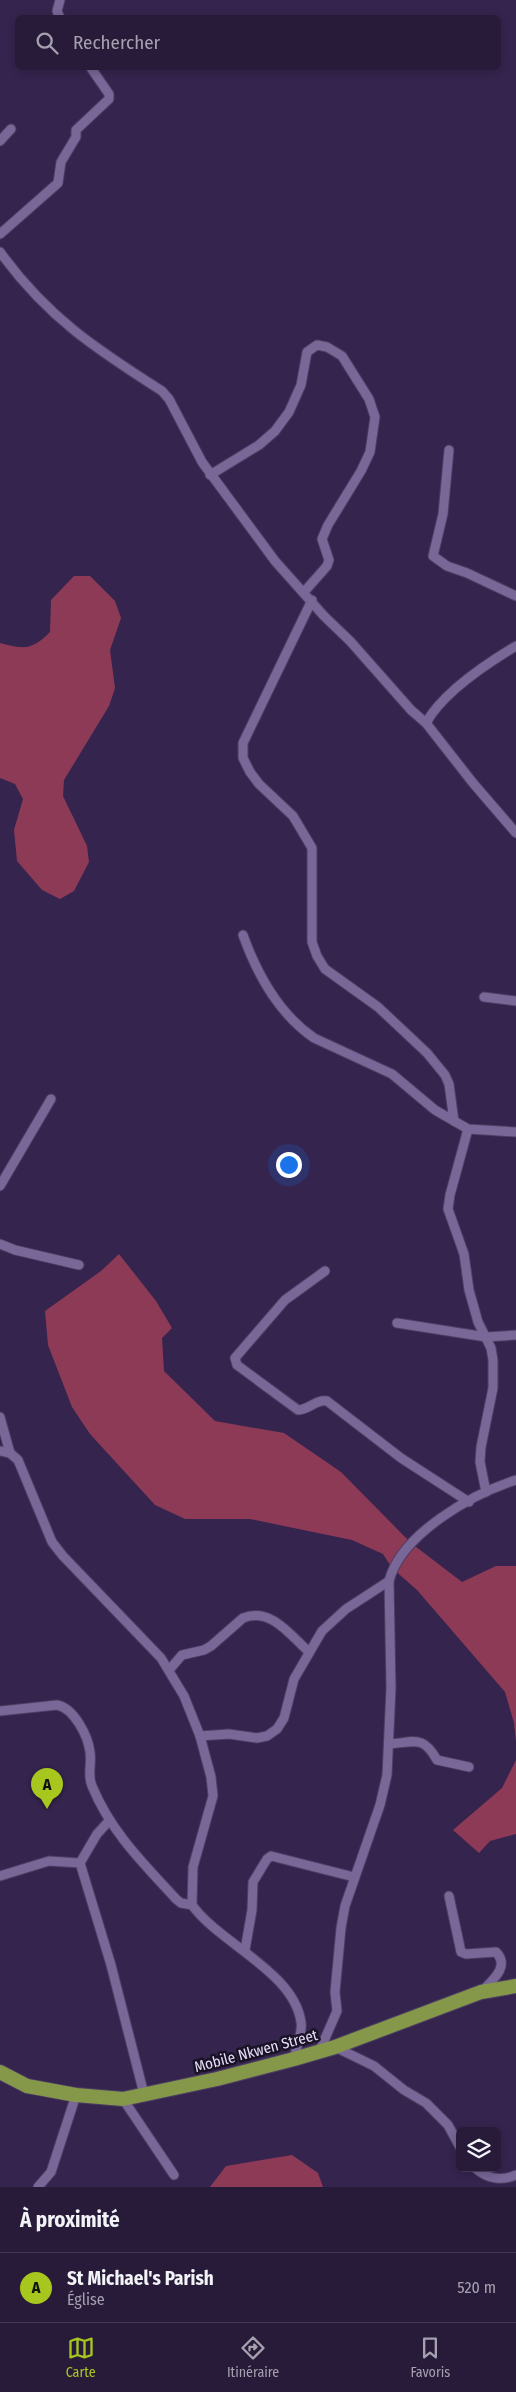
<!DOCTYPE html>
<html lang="fr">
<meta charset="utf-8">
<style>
:root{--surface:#281b3a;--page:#302442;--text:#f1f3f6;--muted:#a5a1af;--line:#443954;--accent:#a7c71e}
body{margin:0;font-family:"Fira Sans Condensed",sans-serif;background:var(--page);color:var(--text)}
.controls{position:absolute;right:15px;bottom:15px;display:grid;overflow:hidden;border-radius:8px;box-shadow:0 2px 8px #0003}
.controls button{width:45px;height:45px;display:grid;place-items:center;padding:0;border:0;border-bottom:1px solid var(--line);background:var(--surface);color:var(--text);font:25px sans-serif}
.you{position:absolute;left:288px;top:1164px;width:18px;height:18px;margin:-12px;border:4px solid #fff;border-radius:50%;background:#1a73e8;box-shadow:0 0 0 8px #1a73e833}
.badge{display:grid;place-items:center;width:32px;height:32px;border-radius:50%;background:var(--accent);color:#111;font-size:16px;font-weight:700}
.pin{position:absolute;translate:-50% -41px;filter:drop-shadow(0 1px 2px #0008)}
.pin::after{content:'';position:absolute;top:26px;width:18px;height:15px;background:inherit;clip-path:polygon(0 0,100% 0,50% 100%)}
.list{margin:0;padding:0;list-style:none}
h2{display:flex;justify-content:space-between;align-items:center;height:65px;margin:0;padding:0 20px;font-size:21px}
h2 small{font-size:16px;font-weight:400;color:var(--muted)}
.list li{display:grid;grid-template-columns:32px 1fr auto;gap:15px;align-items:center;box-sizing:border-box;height:70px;padding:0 20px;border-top:1px solid var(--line)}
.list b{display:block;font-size:19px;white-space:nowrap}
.list p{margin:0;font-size:16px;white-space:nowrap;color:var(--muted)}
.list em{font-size:16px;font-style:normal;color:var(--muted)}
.icon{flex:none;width:28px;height:28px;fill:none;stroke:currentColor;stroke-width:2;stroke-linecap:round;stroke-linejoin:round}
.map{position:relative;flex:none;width:516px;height:2187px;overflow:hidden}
.search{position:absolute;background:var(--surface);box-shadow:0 2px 8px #0003;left:15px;right:15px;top:15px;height:55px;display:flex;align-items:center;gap:12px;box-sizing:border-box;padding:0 18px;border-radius:8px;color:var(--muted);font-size:19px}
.sheet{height:135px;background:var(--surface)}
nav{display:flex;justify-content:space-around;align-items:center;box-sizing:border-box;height:70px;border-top:1px solid var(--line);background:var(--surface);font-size:14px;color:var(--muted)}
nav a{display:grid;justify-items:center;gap:2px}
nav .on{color:var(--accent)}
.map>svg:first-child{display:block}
.forest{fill:#8d3a57}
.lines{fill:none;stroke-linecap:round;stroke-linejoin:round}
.minor-casing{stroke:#4d3e63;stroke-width:11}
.highway-casing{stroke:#4d3e63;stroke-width:16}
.minor{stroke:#786797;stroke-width:9}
.highway{stroke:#85984a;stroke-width:14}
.labels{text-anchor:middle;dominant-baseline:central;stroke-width:5;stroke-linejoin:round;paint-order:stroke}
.street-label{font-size:15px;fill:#e7def9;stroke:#1a1325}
</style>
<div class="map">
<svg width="516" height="2187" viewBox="0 0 516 2187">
<rect width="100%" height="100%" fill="#35244e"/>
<!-- forest -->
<g class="forest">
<path d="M74,576H90L115,601L121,618L110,650L115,688L109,706L64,780L63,796L87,846L89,862L74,891L60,899L42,890L17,861L14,830L23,799L15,784L0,778V643C24,649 31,651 50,632L51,600Z"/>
<polygon points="119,1254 156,1301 172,1328 162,1338 164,1371 215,1421 284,1433 341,1472 411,1543 462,1582 496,1566 516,1566 516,1742 514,1723 505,1692 417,1590 392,1568 383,1554 352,1540 250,1519 185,1519 155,1505 90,1434 72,1407 48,1345 45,1311 101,1271"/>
<polygon points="516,1760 516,1834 490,1841 479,1853 453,1830 502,1788"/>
<polygon points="292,2155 318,2173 323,2187 210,2187 226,2166"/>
</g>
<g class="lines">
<defs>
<g id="minor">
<polyline points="60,18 57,11 60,0"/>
<polyline points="0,141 11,129"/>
<polyline points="0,234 58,183 61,162 76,137 76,130 109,99 109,94 91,68"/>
<path d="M0,252C47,317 96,349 162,391L169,399L202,462L275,561L324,616L350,641L411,710L426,723L473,783L516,833"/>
<polyline points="449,450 443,514 433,556 447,566 467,573 516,596"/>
<polyline points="210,475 259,445 275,431 289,412 301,385 307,352 317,345 327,347 342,356 369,399 375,417 370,452 361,471 328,525 322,539 329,560 327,566 304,592"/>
<polyline points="312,600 243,743 243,758 250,772 259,784 293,816 312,848 312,942 317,956 325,969 378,1007 427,1053 445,1075 449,1084 454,1121"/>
<path d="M426,723C443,692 486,664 516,646"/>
<path d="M243,935C257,974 279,1014 314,1038L392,1074L435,1110L468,1129L516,1132"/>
<polyline points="484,997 516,1001"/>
<polyline points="468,1129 450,1195 448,1209 464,1254 469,1290 478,1322 491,1348 493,1360 493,1388 481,1447 480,1462 486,1492"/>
<polyline points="0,1186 51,1099"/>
<polyline points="0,1244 15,1250 79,1265"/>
<path d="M325,1271L285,1300L235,1358L237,1365L298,1410C309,1410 316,1399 327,1401L401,1458L469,1502"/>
<polyline points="397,1323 486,1337 516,1335"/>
<polyline points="0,1417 10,1453"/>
<path d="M0,1451L10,1453L18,1460L52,1542L63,1556L161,1658L184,1696L200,1736L211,1777L213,1796L193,1867L192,1905C219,1943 294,1972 301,2022C303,2033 296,2048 294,2059"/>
<path d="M169,1670L182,1655L204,1650L211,1646L243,1618C271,1607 290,1635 309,1652"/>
<path d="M0,1711L57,1705C74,1708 88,1736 90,1752C92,1764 87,1775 92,1786C111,1832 143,1863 176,1899L181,1903L192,1905"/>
<polyline points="200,1736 229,1734 257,1738 267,1736 277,1729 284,1718 294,1679 322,1631 346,1609 389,1581"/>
<path d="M390,1744C415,1742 423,1735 437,1760L469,1767"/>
<polyline points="80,1863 97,1834 108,1822"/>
<polyline points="0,1876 49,1861 80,1863 111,1965 144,2094"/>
<path d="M449,1896L461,1952L466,1954L496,1952C510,1966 493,1980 483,1990"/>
<polyline points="245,1950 252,1910 253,1882 267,1859 271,1856 354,1877"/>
<polyline points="335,2047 374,2066 404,2090 426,2103 448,2125 460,2147"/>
<path d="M320,2050L337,2011L335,1992L341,1928L345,1906L380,1805L387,1775L391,1688L389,1581C401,1534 472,1494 516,1480"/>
<polyline points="123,2099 174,2175"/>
<path d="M475,2168C487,2179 502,2181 516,2175"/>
<polyline points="38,2187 51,2172 76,2095"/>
</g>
<polyline id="highway" points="0,2072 27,2086 76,2095 123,2099 217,2079 294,2059 335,2047 481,1992 516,1986"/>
</defs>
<!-- minor casing -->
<use href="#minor" class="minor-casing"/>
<!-- highway casing -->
<use href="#highway" class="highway-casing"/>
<!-- minor -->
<use href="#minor" class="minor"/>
<!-- highway -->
<use href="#highway" class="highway"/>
</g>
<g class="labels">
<!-- street labels -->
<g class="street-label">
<text transform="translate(256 2051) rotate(-15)">Mobile Nkwen Street</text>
</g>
</g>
</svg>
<div class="controls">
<button><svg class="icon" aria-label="layers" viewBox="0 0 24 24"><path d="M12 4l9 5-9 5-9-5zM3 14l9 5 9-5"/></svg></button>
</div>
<div class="you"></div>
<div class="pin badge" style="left:47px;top:1809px">A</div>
<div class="search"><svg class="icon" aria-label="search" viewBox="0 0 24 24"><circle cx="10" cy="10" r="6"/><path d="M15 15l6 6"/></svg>Rechercher</div>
</div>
<section class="sheet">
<h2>À proximité<small></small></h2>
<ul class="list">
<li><span class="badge">A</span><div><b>St Michael's Parish</b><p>Église</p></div><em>520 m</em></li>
</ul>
</section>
<nav>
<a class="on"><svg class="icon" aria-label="map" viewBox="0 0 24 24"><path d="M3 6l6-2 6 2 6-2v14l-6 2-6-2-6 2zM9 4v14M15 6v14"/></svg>Carte</a>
<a><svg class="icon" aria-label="directions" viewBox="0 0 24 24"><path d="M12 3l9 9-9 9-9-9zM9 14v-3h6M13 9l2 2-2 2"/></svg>Itinéraire</a>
<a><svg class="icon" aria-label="saved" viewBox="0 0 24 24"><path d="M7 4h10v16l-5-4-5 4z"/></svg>Favoris</a>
</nav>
